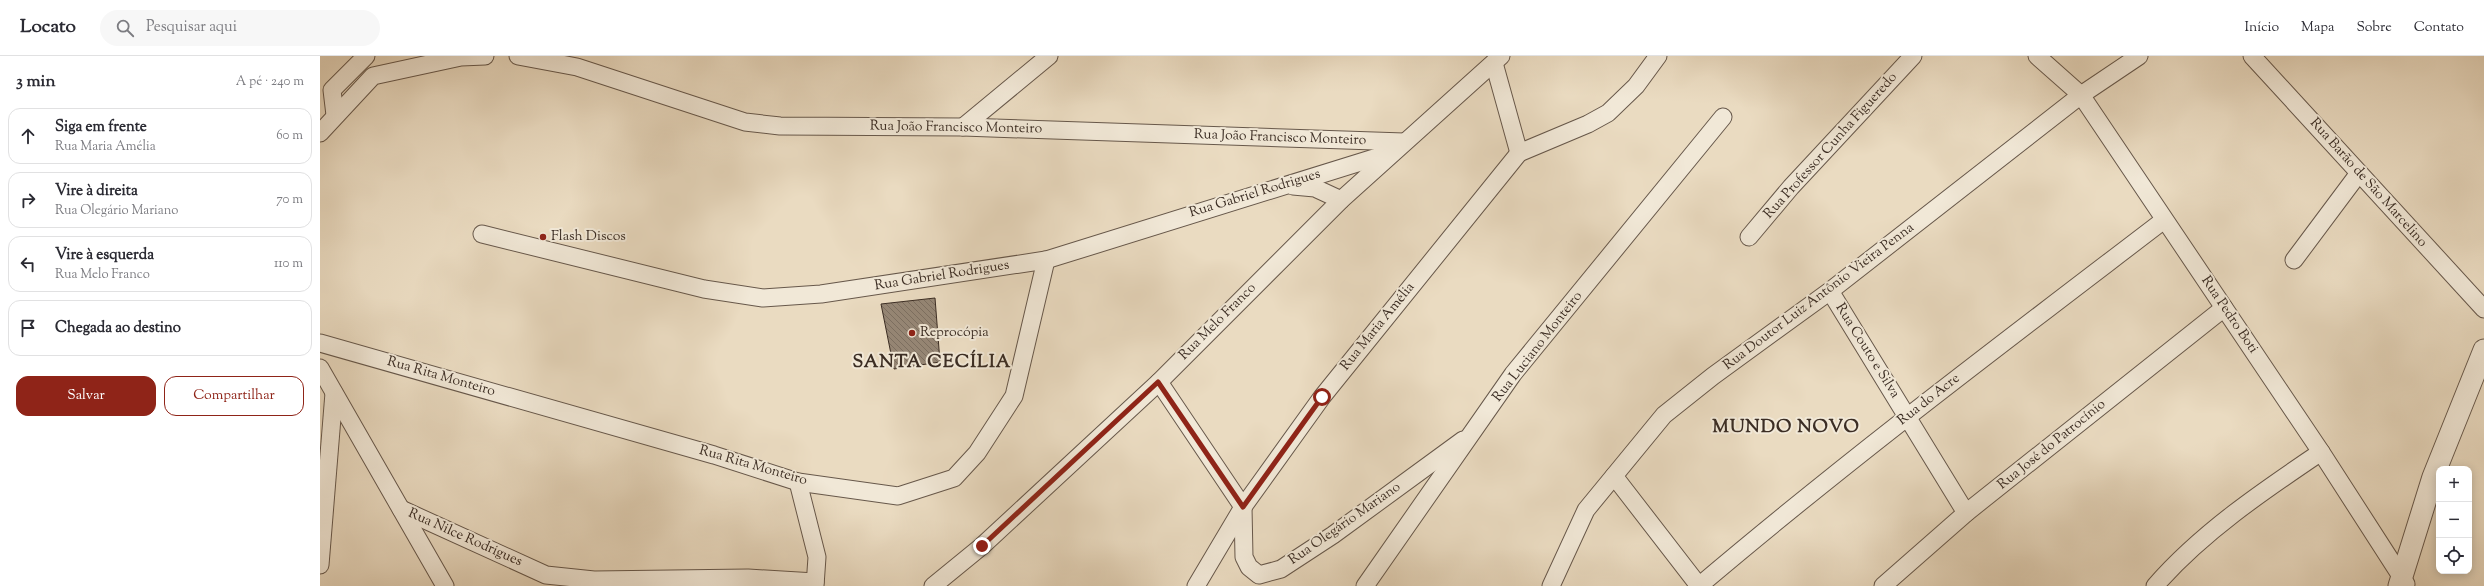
<!DOCTYPE html>
<html lang="pt">
<meta charset="utf-8">
<style>
:root{--surface:#fff;--page:#f7f7f7;--text:#2b2b33;--muted:#7c7c81;--line:#e1e1e2;--accent:#8f2418}
body{margin:0;font-family:"Sorts Mill Goudy",serif;background:var(--page);color:var(--text)}
.controls{position:absolute;right:12px;bottom:12px;display:grid;overflow:hidden;border-radius:8px;box-shadow:0 2px 10px #0003}
.controls button{width:36px;height:36px;display:grid;place-items:center;padding:0;border:0;border-bottom:1px solid var(--line);background:var(--surface);color:var(--text);font:20px sans-serif}
.stop{position:absolute;width:12px;height:12px;margin:-9px;border:3px solid #8f2418;border-radius:50%;background:#fff}
.stop.end{background:#8f2418;border-color:#fff;box-shadow:0 1px 4px #0008}
.list{margin:0;padding:0;list-style:none}
h2{display:flex;justify-content:space-between;align-items:center;height:52px;margin:0;padding:0 16px;font-size:17px}
h2 small{font-size:13px;font-weight:400;color:var(--muted)}
.list li{display:grid;grid-template-columns:26px 1fr auto;gap:12px;align-items:center;box-sizing:border-box;height:56px;margin:0 8px 8px;padding:0 8px;border:1px solid var(--line);border-radius:12px}
.list b{display:block;font-size:15px;white-space:nowrap}
.list p{margin:0;font-size:13px;white-space:nowrap;color:var(--muted)}
.list em{font-size:13px;font-style:normal;color:var(--muted)}
.actions{display:flex;gap:8px;padding:12px 16px}
.actions a{flex:1;padding:9px 0;border:1px solid var(--accent);border-radius:12px;text-align:center;font-size:14px;color:var(--accent)}
.actions .main{background:var(--accent);color:#fff}
.icon{flex:none;width:22px;height:22px;fill:none;stroke:currentColor;stroke-width:2;stroke-linecap:round;stroke-linejoin:round}
.map{position:relative;flex:none;width:2164px;height:530px;overflow:hidden}
header{display:flex;align-items:center;gap:24px;box-sizing:border-box;height:56px;padding:0 20px;background:var(--surface);border-bottom:1px solid var(--line)}
header strong{font-size:19px}
nav{display:flex;gap:22px;margin-inline-start:auto;font-size:14px}
.search{width:280px;height:36px;background:var(--page);display:flex;align-items:center;gap:10px;box-sizing:border-box;padding:0 14px;border-radius:22px;color:var(--muted);font-size:15px}
main{display:flex}
aside{flex:1;background:var(--surface)}
.map>svg:first-child{display:block}
.building{fill:url(#building-back-hatch);stroke:#3b2d24}
.lines{fill:none;stroke-linecap:round;stroke-linejoin:round}
.minor-casing{stroke:#67584b;stroke-width:19}
.tertiary-casing{stroke:#67584b;stroke-width:23}
.minor{stroke:#f1e8d7;stroke-width:17}
.tertiary{stroke:#f1e8d7;stroke-width:21}
.route{stroke:#8f2418;stroke-width:5}
.poi-dot{fill:#8f2418;stroke:#f1e8d7;stroke-width:1.5}
.labels{text-anchor:middle;dominant-baseline:central;stroke-width:4;stroke-linejoin:round;paint-order:stroke}
.street-label{font-size:14px;fill:#3b2d24;stroke:#f1e8d7}
.poi-label{font-size:14px;fill:#3b2d24;stroke:#f1e8d7;text-anchor:start}
.district-label{font-size:18px;font-weight:bold;letter-spacing:1px;fill:#3b2d24;stroke:#f1e8d7}
</style>
<header>
<strong>Locato</strong>
<div class="search"><svg class="icon" aria-label="search" viewBox="0 0 24 24"><circle cx="10" cy="10" r="6"/><path d="M15 15l6 6"/></svg>Pesquisar aqui</div>
<nav><a>Início</a><a>Mapa</a><a>Sobre</a><a>Contato</a></nav>
</header>
<main>
<aside>
<h2>3 min<small>A pé · 240 m</small></h2>
<ul class="list">
<li><svg class="icon" aria-label="ahead" viewBox="0 0 24 24"><path d="M12 20V5M6 11l6-6 6 6"/></svg><div><b>Siga em frente</b><p>Rua Maria Amélia</p></div><em>60 m</em></li>
<li><svg class="icon" aria-label="right" viewBox="0 0 24 24"><path d="M7 20v-9h11M14 6l5 5-5 5"/></svg><div><b>Vire à direita</b><p>Rua Olegário Mariano</p></div><em>70 m</em></li>
<li><svg class="icon" aria-label="left" viewBox="0 0 24 24"><path d="M17 20v-9H6M10 6l-5 5 5 5"/></svg><div><b>Vire à esquerda</b><p>Rua Melo Franco</p></div><em>110 m</em></li>
<li><svg class="icon" aria-label="arrive" viewBox="0 0 24 24"><path d="M6 21V4h12l-3 4 3 4H6"/></svg><div><b>Chegada ao destino</b></div></li>
</ul>
<div class="actions"><a class="main">Salvar</a><a>Compartilhar</a></div>
</aside>
<div class="map">
<svg width="2164" height="530" viewBox="0 0 2164 530">
<defs>
<pattern id="building-back-hatch" width="6" height="6" patternUnits="userSpaceOnUse"><rect width="6" height="6" fill="#968776"/><path d="M-1 5l2 2M0 0l6 6M5-1l2 2" fill="none" stroke="#7c6f61"/></pattern>
</defs>
<rect width="100%" height="100%" fill="#eadbc1"/>
<filter id="stains"><feTurbulence type="fractalNoise" baseFrequency=".005" numOctaves="4"/><feColorMatrix values="0 0 0 0 .2 0 0 0 0 .09 0 0 0 0 .02 0 0 0 .5 -.17"/></filter>
<radialGradient id="worn" r=".72"><stop offset=".6" stop-color="#630" stop-opacity="0"/><stop offset="1" stop-color="#630" stop-opacity=".3"/></radialGradient>
<!-- building -->
<polygon class="building" points="615,242 620,306 574,313 561,248"/>
<g class="lines">
<defs>
<g id="minor">
<polyline points="198,0 257,11 425,66 460,70 643,71 1084,86"/>
<polyline points="1717,0 1761,39 2001,396 2086,528"/>
<polyline points="1932,0 2164,253"/>
<polyline points="1174,7 1199,97"/>
<polyline points="15,59 12,34 46,0"/>
<polyline points="643,71 729,0"/>
<polyline points="0,77 53,20 141,1 165,0"/>
<polyline points="973,130 995,132 1021,144"/>
<polyline points="162,178 384,233 443,242 501,238 726,204 1073,96"/>
<polyline points="1429,181 1471,131 1593,0"/>
<polyline points="1974,204 2039,117"/>
<polyline points="1510,235 1646,457"/>
<polyline points="0,287 394,399 478,426 578,440 634,422 657,397 694,340 726,204"/>
<polyline points="0,312 125,530"/>
<polyline points="839,326 923,451 924,501 929,511 939,519 961,513 1013,479 1143,384"/>
<polyline points="1294,420 1379,530"/>
<polyline points="478,426 497,501 495,530"/>
<polyline points="81,453 226,519 274,524 428,522 495,526"/>
<polyline points="0,509 14,337"/>
<polyline points="613,530 662,490 839,326 1021,144 1181,0"/>
<polyline points="876,530 923,451 1002,341 1199,97 1268,68 1288,57 1316,30 1338,0"/>
<polyline points="1045,530 1193,318 1403,61"/>
<polyline points="1231,530 1266,454 1344,359 1393,320 1510,235 1761,39 1819,0"/>
<path d="M1379,530C1530,402 1687,284 1844,164"/>
<polyline points="1563,530 1646,457 1904,252"/>
<path d="M1835,530C1881,477 1943,435 2001,396"/>
</g>
<polyline id="tertiary" points="2079,530 2113,421 2164,294"/>
</defs>
<!-- minor casing -->
<use href="#minor" class="minor-casing"/>
<!-- tertiary casing -->
<use href="#tertiary" class="tertiary-casing"/>
<!-- minor -->
<use href="#minor" class="minor"/>
<!-- tertiary -->
<use href="#tertiary" class="tertiary"/>
</g>
<g class="lines">
<!-- route -->
<polyline class="route" points="662,490 838,326 923,451 1002,341"/>
</g>
<!-- markers -->
<g class="poi-dot">
<circle cx="223" cy="181" r="4"/>
<circle cx="592" cy="277" r="4"/>
</g>
<g class="labels">
<!-- street labels -->
<g class="street-label">
<text transform="translate(636 72) rotate(1)">Rua João Francisco Monteiro</text>
<text transform="translate(960 82) rotate(2)">Rua João Francisco Monteiro</text>
<text transform="translate(1511 90) rotate(-48)">Rua Professor Cunha Figueredo</text>
<text transform="translate(2048 127) rotate(48)">Rua Barão de São Marcelino</text>
<text transform="translate(935 138) rotate(-17)">Rua Gabriel Rodrigues</text>
<text transform="translate(622 220) rotate(-9)">Rua Gabriel Rodrigues</text>
<text transform="translate(1499 241) rotate(-37)">Rua Doutor Luiz Antônio Vieira Penna</text>
<text transform="translate(1909 259) rotate(56)">Rua Pedro Boti</text>
<text transform="translate(898 266) rotate(-45)">Rua Melo Franco</text>
<text transform="translate(1058 271) rotate(-51)">Rua Maria Amélia</text>
<text transform="translate(1218 291) rotate(-52)">Rua Luciano Monteiro</text>
<text transform="translate(1547 295) rotate(58)">Rua Couto e Silva</text>
<text transform="translate(121 321) rotate(16)">Rua Rita Monteiro</text>
<text transform="translate(1609 344) rotate(-38)">Rua do Acre</text>
<text transform="translate(1732 389) rotate(-39)">Rua José do Patrocínio</text>
<text transform="translate(433 410) rotate(16)">Rua Rita Monteiro</text>
<text transform="translate(1025 468) rotate(-35)">Rua Olegário Mariano</text>
<text transform="translate(145 482) rotate(24)">Rua Nilce Rodrigues</text>
</g>
<!-- poi labels -->
<g class="poi-label">
<text x="231" y="181">Flash Discos</text>
<text x="600" y="277">Reprocópia</text>
</g>
<!-- district labels -->
<g class="district-label">
<text x="612" y="307">SANTA CECÍLIA</text>
<text x="1466" y="372">MUNDO NOVO</text>
</g>
</g>
<rect width="100%" height="100%" filter="url(#stains)"/>
<rect width="100%" height="100%" fill="url(#worn)"/>
</svg>
<div class="controls">
<button>+</button>
<button>−</button>
<button><svg class="icon" aria-label="locate" viewBox="0 0 24 24"><circle cx="12" cy="12" r="6"/><path d="M12 2v4M12 18v4M2 12h4M18 12h4"/></svg></button>
</div>
<div class="stop" style="left:1002px;top:341px"></div>
<div class="stop end" style="left:662px;top:490px"></div>
</div>
</main>
